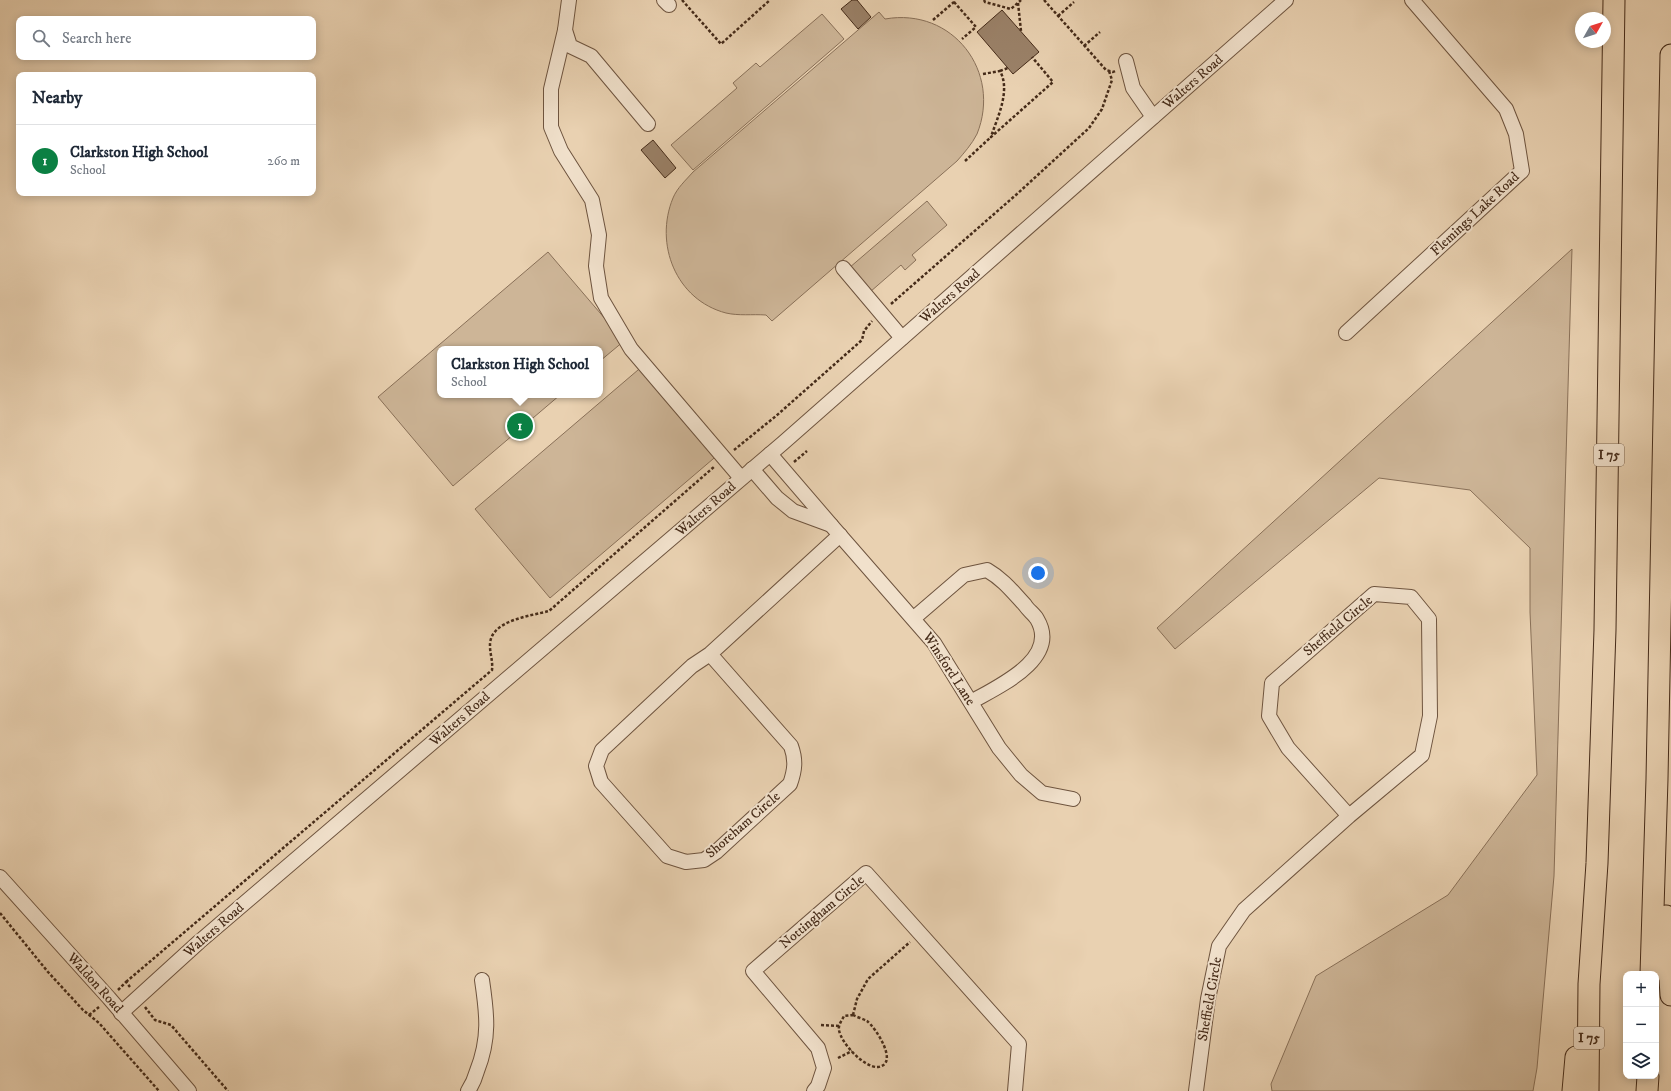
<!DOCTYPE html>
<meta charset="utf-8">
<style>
:root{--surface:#fff;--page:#f6f6f7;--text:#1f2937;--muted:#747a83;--line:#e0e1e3;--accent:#0b8043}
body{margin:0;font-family:"IM FELL DW Pica",serif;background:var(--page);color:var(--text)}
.controls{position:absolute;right:12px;bottom:12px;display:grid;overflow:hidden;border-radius:8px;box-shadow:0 2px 10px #0003}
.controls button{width:36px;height:36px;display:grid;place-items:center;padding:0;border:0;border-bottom:1px solid var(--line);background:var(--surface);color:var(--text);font:20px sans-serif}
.compass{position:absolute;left:1575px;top:12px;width:36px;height:36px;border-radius:50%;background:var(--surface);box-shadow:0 2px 10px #0003;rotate:51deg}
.you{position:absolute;left:1038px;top:573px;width:14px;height:14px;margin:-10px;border:3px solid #fff;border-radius:50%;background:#1a73e8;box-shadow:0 0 0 6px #1a73e833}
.badge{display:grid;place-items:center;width:26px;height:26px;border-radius:50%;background:var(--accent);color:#fff;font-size:13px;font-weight:700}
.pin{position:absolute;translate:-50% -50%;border:2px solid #fff;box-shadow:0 1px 4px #0006}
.popup{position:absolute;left:437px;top:346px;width:166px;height:52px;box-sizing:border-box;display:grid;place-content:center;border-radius:8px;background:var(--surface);filter:drop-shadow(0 1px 3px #0005);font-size:13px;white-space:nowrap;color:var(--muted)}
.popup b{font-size:15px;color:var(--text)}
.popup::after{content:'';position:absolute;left:50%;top:100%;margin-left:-8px;border:8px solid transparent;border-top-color:var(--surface)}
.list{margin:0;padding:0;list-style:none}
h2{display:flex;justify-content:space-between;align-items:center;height:52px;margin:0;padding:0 16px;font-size:17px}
h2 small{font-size:13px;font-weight:400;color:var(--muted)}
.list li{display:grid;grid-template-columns:26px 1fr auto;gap:12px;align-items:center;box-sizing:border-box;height:72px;padding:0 16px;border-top:1px solid var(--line)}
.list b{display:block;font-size:15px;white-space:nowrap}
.list p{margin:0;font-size:13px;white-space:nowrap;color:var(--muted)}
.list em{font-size:13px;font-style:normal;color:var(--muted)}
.icon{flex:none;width:22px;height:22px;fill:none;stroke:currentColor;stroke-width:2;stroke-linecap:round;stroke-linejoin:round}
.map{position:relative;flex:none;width:1671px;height:1091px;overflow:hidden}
.search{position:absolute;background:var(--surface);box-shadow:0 2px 10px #0003;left:16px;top:16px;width:300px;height:44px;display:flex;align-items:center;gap:10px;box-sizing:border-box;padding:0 14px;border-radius:8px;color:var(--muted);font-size:15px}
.panel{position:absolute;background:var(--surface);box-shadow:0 2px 10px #0003;left:16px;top:72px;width:300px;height:124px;border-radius:8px}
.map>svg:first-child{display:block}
.green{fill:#cdb597;stroke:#897058}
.building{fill:#9a8168;stroke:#452b19}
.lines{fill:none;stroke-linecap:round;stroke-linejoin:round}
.minor-casing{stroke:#6e543f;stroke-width:16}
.highway-casing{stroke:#452b19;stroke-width:23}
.path{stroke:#452b19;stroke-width:2.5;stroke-dasharray:3 2;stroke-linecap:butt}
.minor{stroke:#f1e1cc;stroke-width:14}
.highway{stroke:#e9d1b1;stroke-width:21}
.labels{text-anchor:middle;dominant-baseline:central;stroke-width:4;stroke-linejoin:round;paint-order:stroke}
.shield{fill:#f1e1cc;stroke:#79624f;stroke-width:1}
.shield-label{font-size:13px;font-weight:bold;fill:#452b19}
.street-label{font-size:14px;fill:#452b19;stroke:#f1e1cc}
</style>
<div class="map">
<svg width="1671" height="1091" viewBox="0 0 1671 1091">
<rect width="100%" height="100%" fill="#e9d1b1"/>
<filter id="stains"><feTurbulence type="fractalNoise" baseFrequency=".005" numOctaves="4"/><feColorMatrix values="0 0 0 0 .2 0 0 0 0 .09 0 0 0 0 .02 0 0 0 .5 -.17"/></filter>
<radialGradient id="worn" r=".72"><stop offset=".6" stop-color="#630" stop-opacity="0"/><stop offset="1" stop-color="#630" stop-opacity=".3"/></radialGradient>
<!-- green -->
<g class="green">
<path d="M879,12L885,19C953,7 1002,72 977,134C972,144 964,153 957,161L772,321L766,315C752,314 739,316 726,313C676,300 654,244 673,198C677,188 686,180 693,172Z"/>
<polygon points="822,14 844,39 693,170 671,145 737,88 733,83 756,63 760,67"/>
<polygon points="927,201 947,225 912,255 916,260 905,270 901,265 870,292 849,268"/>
<polygon points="1572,249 1554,876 1537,1068 1533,1091 1272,1091 1271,1084 1316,976 1448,895 1537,775 1530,612 1530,548 1470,490 1379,478 1175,649 1157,628"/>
<polygon points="548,252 624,341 600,361 600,349 440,349 440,395 560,395 453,486 378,397"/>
<polygon points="645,364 720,453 550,598 475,509"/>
</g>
<!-- building -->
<g class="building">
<polygon points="852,0 857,0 871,17 858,29 841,9"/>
<polygon points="1002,10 1039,52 1013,74 977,32"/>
<polygon points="653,140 676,168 665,178 641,150"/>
</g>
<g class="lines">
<defs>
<g id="minor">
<polyline points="569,0 565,30 570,46 591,56 648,124"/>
<polyline points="664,0 669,5"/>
<polyline points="565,30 551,89 551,127 561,151 592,200 599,235 596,266 601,298 631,349 741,478"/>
<polyline points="1126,61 1133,88 1153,117"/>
<polyline points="843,268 902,338"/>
<polyline points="1346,333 1522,171 1516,134 1506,109 1412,0"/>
<polyline points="752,469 777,498 793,511 831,525 770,454"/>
<polyline points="831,525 934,643 999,748 1021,775 1042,793 1073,799"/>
<path d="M914,618L964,575L987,570C1004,580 1012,591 1025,605C1028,610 1034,614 1037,619C1061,659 997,687 971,702"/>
<path d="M710,654L791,746C796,760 795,770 790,784L716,852L704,860L686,862L667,856L601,782L596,766L602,750L692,666L710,654L840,535"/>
<polyline points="0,877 109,998 189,1091"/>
<polyline points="121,1013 199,942 783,443 1286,0"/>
<path d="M468,1091C472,1085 475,1078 477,1071C490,1038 487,1014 482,980"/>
<polyline points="814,1091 818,1086 824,1068 818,1048 753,971 866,873 1019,1044 1015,1091"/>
<polyline points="1196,1091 1208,999 1219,946 1244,910 1349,816 1422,755 1430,716 1429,619 1411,597 1374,594 1272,683 1269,716 1288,748 1349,816"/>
</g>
<g id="highway">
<polyline points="1666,916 1671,995"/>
<polyline points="1651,974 1657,779 1671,55"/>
<polyline points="1573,1091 1576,1057"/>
<polyline points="1588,1091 1589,984 1597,863 1605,630 1614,0"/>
<polyline points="1647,1091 1648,1076"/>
</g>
</defs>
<!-- minor casing -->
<use href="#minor" class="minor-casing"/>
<!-- highway casing -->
<use href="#highway" class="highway-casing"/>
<!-- path -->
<g class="path">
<polyline points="682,0 721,44 770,0"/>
<polyline points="984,0 985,2 1011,9 1021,0"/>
<polyline points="1044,0 1106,70 1113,72 1115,71"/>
<polyline points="954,2 976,27 962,39"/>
<polyline points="1018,3 1021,31"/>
<polyline points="1058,16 1074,2"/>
<polyline points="933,20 954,2 953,0"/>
<polyline points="1084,46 1100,32"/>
<polyline points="1000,71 1008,68"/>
<path d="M983,74L1000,71C1011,91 997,118 991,137L1053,82L1032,57"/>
<polyline points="965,161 991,137"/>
<polyline points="891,304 1017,194 1089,128 1102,109 1112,80 1109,71"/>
<polyline points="734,450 776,416 862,340 864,331 872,321"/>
<polyline points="794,462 807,451"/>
<polyline points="0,913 48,972 83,1010 99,1023 159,1091"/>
<path d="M126,982L492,670C493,661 490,654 490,646C489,620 531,616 549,611L715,466"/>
<polyline points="118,990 126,982 130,987"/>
<polyline points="145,1007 155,1020 171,1025 228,1091"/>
<polyline points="89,1015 99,1007"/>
<path d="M853,1015C857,1017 863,1019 867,1021C875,1027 900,1064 878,1067C864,1068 841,1043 839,1030C838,1025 842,1020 844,1016Z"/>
<polyline points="853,1015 857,999 868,979 910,942"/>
<polyline points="821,1025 840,1026"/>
<polyline points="838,1058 852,1051"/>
</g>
<!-- minor -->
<use href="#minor" class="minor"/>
<!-- highway -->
<use href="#highway" class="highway"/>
</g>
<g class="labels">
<!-- shield labels -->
<g class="shield">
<rect x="1594" y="444" width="30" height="22" rx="3"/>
<rect x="1574" y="1027" width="30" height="22" rx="3"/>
</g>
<g class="shield-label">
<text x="1609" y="455">I 75</text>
<text x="1589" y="1038">I 75</text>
</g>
<!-- street labels -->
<g class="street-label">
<text transform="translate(1193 82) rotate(-41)">Walters Road</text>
<text transform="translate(1475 214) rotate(-43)">Flemings Lake Road</text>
<text transform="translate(950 296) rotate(-41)">Walters Road</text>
<text transform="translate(706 509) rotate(-41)">Walters Road</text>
<text transform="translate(1338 626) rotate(-40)">Sheffield Circle</text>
<text transform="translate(949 669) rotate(57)">Winsford Lane</text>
<text transform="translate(460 719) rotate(-41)">Walters Road</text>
<text transform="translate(743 825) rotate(-41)">Shoreham Circle</text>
<text transform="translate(822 912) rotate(-40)">Nottingham Circle</text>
<text transform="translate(214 930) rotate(-41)">Walters Road</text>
<text transform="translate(95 983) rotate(48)">Waldon Road</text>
<text transform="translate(1210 999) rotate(-80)">Sheffield Circle</text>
</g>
</g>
<rect width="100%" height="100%" filter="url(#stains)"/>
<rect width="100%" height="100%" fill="url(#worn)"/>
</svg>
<div class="controls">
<button>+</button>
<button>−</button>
<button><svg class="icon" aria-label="layers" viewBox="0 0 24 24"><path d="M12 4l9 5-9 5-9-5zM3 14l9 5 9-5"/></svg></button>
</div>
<svg class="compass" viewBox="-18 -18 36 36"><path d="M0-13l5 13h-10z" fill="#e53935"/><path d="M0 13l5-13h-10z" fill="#747a83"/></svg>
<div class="you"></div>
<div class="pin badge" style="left:520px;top:426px">1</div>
<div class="popup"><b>Clarkston High School</b>School</div>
<div class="search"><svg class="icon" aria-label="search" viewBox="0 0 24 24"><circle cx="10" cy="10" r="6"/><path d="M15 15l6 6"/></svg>Search here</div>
<section class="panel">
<h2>Nearby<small></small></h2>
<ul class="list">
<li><span class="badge">1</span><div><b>Clarkston High School</b><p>School</p></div><em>260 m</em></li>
</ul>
</section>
</div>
